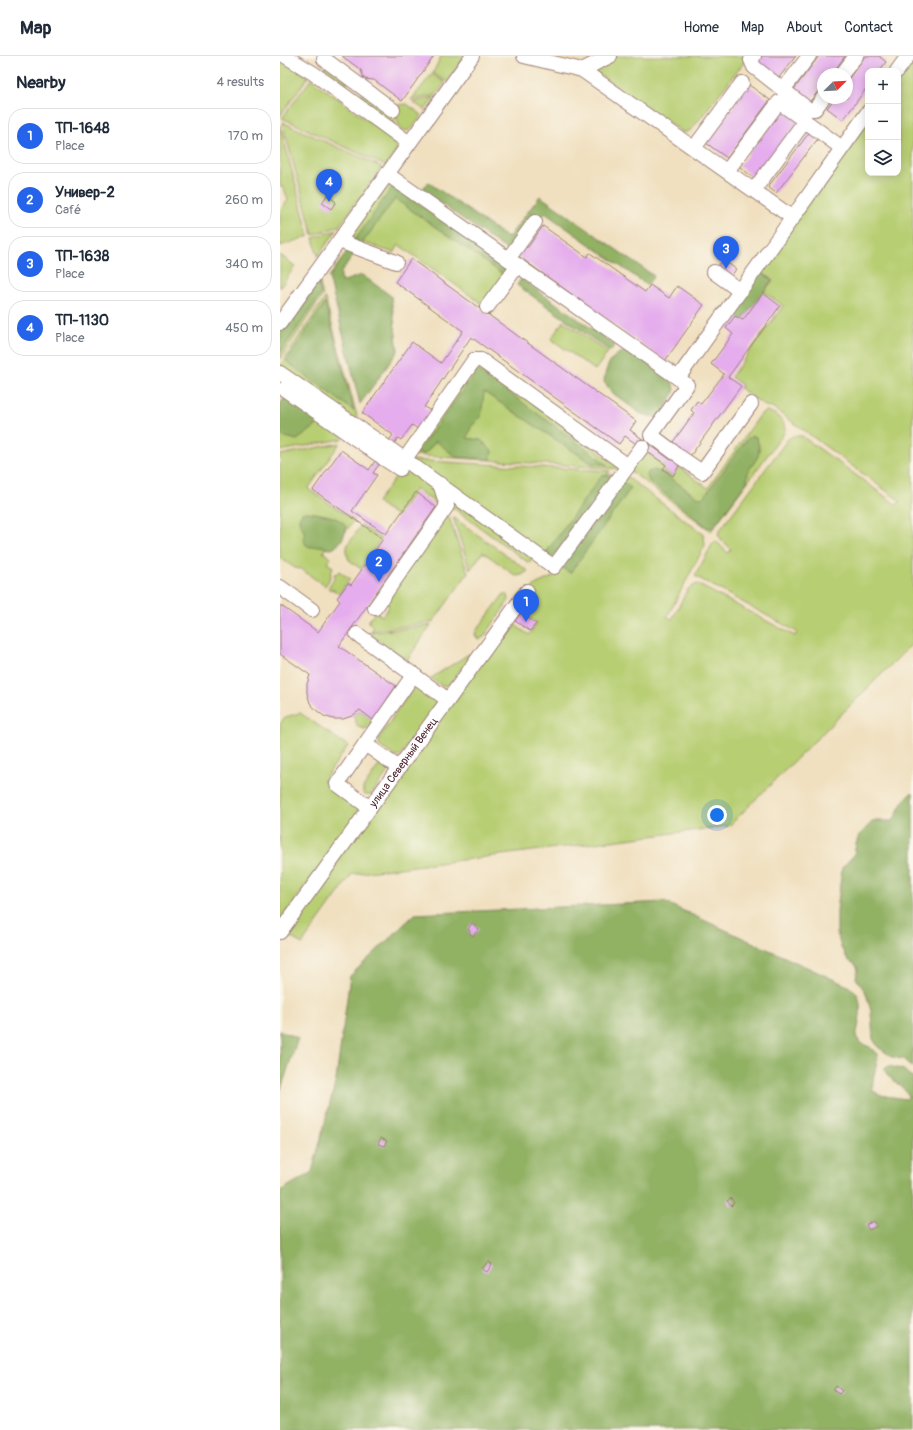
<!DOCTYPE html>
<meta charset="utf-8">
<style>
:root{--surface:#fff;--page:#f6f6f7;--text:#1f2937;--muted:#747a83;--line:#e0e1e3;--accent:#2563eb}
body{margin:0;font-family:Pangolin,sans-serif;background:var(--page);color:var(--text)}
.controls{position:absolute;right:12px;top:12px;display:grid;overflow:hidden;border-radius:8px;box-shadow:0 2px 10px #0003}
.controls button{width:36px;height:36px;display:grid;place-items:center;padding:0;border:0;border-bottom:1px solid var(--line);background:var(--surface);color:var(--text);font:20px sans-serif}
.compass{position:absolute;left:537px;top:12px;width:36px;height:36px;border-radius:50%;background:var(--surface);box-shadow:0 2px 10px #0003;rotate:66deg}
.you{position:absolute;left:437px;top:759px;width:14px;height:14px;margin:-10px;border:3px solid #fff;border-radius:50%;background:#1a73e8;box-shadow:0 0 0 6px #1a73e833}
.badge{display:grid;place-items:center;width:26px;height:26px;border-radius:50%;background:var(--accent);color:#fff;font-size:13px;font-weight:700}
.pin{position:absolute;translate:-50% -33px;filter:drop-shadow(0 1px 2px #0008)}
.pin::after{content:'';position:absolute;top:21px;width:14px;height:12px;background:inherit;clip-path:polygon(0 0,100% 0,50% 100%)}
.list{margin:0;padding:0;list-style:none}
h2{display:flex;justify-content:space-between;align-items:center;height:52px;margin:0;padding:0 16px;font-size:17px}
h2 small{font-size:13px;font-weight:400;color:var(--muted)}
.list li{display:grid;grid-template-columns:26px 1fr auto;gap:12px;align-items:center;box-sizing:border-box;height:56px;margin:0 8px 8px;padding:0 8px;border:1px solid var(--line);border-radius:16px}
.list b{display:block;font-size:15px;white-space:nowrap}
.list p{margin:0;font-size:13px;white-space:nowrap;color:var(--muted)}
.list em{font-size:13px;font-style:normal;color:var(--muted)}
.icon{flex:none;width:22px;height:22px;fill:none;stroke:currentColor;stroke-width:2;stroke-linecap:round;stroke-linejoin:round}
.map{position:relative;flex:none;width:633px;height:1374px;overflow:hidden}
header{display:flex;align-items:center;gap:24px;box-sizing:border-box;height:56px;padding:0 20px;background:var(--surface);border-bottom:1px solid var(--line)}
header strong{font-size:19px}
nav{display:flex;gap:22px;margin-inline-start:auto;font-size:14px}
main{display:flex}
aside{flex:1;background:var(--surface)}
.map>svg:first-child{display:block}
.green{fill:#b7ce72;stroke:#80764e}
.forest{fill:#91b164;stroke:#6e6848}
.building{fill:#e5aded}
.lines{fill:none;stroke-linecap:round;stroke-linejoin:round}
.minor-casing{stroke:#9d8076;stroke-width:16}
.minor{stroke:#fff;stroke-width:14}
.labels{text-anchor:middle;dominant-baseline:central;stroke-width:3;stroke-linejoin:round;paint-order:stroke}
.street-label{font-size:11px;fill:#4a1f2b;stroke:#fbf7ec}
</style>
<header>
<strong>Map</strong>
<nav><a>Home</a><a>Map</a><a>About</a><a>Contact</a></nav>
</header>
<main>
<aside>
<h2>Nearby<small>4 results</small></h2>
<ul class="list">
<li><span class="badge">1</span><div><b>ТП-1648</b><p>Place</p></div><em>170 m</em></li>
<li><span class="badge">2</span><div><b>Универ-2</b><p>Café</p></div><em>260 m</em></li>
<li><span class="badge">3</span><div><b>ТП-1638</b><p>Place</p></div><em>340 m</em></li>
<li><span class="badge">4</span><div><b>ТП-1130</b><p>Place</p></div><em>450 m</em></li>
</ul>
</aside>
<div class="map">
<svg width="633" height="1374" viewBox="0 0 633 1374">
<rect width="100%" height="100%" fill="#fbf7ec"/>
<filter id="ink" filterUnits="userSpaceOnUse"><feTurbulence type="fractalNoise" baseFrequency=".025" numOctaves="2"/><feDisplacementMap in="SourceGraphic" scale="8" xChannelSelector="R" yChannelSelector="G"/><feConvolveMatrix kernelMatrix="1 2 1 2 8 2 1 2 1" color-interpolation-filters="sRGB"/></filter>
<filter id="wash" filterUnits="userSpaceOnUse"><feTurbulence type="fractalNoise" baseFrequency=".012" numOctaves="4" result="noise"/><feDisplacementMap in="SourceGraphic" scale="16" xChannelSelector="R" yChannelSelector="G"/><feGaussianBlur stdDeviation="0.9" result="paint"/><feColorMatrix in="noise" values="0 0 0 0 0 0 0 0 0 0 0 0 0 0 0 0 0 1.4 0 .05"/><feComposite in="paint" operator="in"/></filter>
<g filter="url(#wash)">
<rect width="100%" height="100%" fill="#f0e0c0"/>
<!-- green -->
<g class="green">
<polygon points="161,0 185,0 166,26 153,17"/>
<polygon points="337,0 469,0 412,73 404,77 314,15 328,4"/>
<path d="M633,0V587L449,770L72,818L22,888L3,877L231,566L249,579L257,567L243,557L245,554L243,546L255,529L272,521L343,422L347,421L422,477L424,481L425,489L387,561L392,563L408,533L417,528L515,580L517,576L415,520L433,487L436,485L448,497L451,493C446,488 441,485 438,478L440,474L508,383L513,380H522L617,449L620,445L492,351L485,350L460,332L462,329L451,321L503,250L484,236L493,224L480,215L588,63V117H618V20Z"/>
<polygon points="0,1 28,21 0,60"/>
<polygon points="46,10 68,26 64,32 41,15"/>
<polygon points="152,18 165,27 156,39 131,44"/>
<polygon points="31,23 114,84 117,93 106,110 2,62"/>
<polygon points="82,37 111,58 116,70 78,42"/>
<polygon points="155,41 145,54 133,46"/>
<path d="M127,48L142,59C136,67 132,78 121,74L114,56L118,49Z"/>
<polygon points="2,66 102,111 59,170 33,179"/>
<polygon points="0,69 29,180 0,190 0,155 8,144 4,132 0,130"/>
<polygon points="109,124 233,212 205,250 119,189 114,197 66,181"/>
<polygon points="57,174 38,200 33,182"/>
<polygon points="0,199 15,210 0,232"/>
<polygon points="38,221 43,239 0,303 0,274"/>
<polygon points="45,242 77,360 75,364 0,311 0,309"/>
<polygon points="283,265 328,296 315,314 271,283"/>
<polygon points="200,309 342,413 130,399 193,310"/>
<polygon points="6,340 64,380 62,383 0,395 0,348"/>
<path d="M487,355C497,358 508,366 504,377L431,475L349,414L364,395L385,410L383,414L393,420L399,411L428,432L481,358Z"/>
<polygon points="60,387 28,433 74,464 54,492 46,492 43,496 51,502 47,507 53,511 49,524 45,530 21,513 15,512 0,502 0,399"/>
<polygon points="130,404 330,415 268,502"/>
<polygon points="125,408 253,501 249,507 162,444 158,449 136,433 117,460 97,446"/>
<polygon points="165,458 169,461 188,517 153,566 91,575 94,571 88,566 95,556 102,560 109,551 105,543"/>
<polygon points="173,461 248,515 242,519 236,520 203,496 190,514"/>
<polygon points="81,469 101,483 81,513 69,504 66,496 68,488"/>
<polygon points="59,515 70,523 59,538 52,533 50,534 48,532 53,525 55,517 56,518"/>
<polygon points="224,538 228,539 229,544 204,581 200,583 198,583 195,579 196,575"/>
<polygon points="151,569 127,604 89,577"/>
<path d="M189,598L190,601L170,628C162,633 157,627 151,622Z"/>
<polygon points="137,629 155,638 158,646 120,700 116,701 99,690 99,682 132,633"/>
<polygon points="111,638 115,641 88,671 85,673 78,671 73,659 80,654 93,664"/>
<polygon points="20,657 68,690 43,725 76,747 79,752 79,757 0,865 0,668 5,661"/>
<polygon points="102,707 109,714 91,739 85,739 83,737 83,732 100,708"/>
</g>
<!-- forest -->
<g class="forest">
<polygon points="148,126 228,182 260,140 374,220 367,229 265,157 234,199 142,134"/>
<polygon points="113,130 229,212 224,219 115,143 61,216 61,226 82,219 111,240 118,295 80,348 49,221"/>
<polygon points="481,216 492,224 458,270 448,262"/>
<polygon points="241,223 335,289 330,295 237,229"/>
<polygon points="38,224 41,238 0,297 0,279"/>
<polygon points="45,247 74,355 6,305"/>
<path d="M342,296C358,296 379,317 392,326L395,333L393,339L381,358L374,361L369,360L361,358L334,338L324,326C325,314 329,301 342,296Z"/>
<polygon points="198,314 328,409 311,407 204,336 201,361 191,371 187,382 201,384 212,395 211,403 176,401 156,385 145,398 136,397"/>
<polygon points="6,340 40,365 36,370 17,384 1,380 0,381 0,349"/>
<path d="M472,380L476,381C487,406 466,405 467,426L435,469L432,472L427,471L369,425L367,420L368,416L374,414L383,417L416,440L422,442L426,438L467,383Z"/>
<polygon points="322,419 333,419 272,503 265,498"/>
<polygon points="343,426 351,432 290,517 281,511"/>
<path d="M27,456C36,457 60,460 65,469C69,475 58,493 50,493C47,493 44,491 41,490C36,490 32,493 26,489C23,484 25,480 24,475C22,470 19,468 19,462L22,457Z"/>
<path d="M633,736V1012L623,1003L612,1001L598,991L593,983L591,955L586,937L576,922L578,914L576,909L568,904L561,891L557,877V855L562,812L574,799L576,788L579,779L593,765H613C620,753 621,744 633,736Z"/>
<path d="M384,846L568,930C570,932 574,934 576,936C584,948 579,968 576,980L580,987L590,991L598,999C597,1011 591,1023 593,1035L600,1039L626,1043L629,1041C623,1027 610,1027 604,1013L609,1010L624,1014L629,1019L633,1021V1374H0V1135L32,1116L56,1024L70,920L135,858Z"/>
<polygon points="0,975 18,982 0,1036"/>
</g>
<g id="blocks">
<!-- building -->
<g class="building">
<polygon points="62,0 154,0 122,45 94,24 84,23 81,14"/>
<polygon points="478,0 516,0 497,24 474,5"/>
<polygon points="539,0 565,0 552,18 543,18 543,29 528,48 512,36"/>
<polygon points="585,0 600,0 600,1 606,6 599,15 588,15 588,30 563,64 547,52 555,42 567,42 567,25"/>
<polygon points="469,29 490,44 447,102 426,87"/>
<polygon points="503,53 519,65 475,123 459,110"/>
<polygon points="532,73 540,80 496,137 488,131"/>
<polygon points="47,139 56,146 51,153 42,147"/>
<polygon points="263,170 307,201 310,197 365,236 370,229 389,242 397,230 424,249 385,305 234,197 237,193 248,191"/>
<polygon points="131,203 356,365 350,374 391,404 397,395 390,390 414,357 411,354 417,345 421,348 444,318 431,308 453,278 446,272 455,260 463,264 483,237 500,250 448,321 461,330 408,403 402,398 396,407 399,410 393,420 383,413 386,409 345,380 339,388 191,281 144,351 151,355 138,373 132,369 121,384 118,382 93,417 97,419 72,455 106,478 136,436 156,451 59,590 116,630 93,664 80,654 72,660 63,663 53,663 44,660 36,654 30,647 27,637 27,628 30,619 0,598 0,549 38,576 60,545 57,542 68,527 71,529 103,483 33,434 61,394 89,414 113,379 82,357 132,286 161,307 183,275 115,226"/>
<polygon points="443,204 456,213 450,222 436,212"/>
<polygon points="241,557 256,568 250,575 235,565"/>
<polygon points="192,867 199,873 193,880 189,877 190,875 188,873"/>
<polygon points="101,1082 107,1085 104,1090 98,1088"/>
<polygon points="451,1142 454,1147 451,1150 447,1145"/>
<polygon points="594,1165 597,1170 589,1174 586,1169"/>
<polygon points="208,1205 212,1208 207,1216 202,1213"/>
<polygon points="556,1330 562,1335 559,1338 553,1334"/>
</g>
</g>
</g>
<g filter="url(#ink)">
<use href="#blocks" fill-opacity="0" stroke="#9d8076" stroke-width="1"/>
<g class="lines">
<defs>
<g id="minor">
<polyline points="5,0 33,17 129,87"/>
<polyline points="244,0 302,14 513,162"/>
<polyline points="474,0 471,4 474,11 528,53 535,53 543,42"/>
<polyline points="44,3 113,54"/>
<polyline points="302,14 330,0"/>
<polyline points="617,15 628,0"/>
<polyline points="562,18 576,0"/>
<polyline points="503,34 529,0"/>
<polyline points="414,92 462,27"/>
<polyline points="447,115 499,46 562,92"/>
<polyline points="107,118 398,322"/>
<polyline points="474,134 525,65"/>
<polyline points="59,185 116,206"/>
<polyline points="228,203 255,166"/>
<polyline points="434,216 460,235"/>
<polyline points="207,251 238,209"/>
<polyline points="0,267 192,0"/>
<polyline points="0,317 105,390"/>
<polyline points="4,333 99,399"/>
<polyline points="110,393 274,511 362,391"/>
<polyline points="395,397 371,379 407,329 398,322 588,56"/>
<polyline points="400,401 422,416 471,348"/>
<polyline points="103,402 120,413"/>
<polyline points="125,403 194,304 201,304 348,410"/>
<polyline points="0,531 32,554"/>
<polyline points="95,552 167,450 160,428"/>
<polyline points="77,578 168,644"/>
<polyline points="85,688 119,712"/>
<polyline points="90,752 57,728 134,618"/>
<path id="s1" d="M0,876L247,535"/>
</g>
</defs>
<!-- minor casing -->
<use href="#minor" class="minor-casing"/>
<!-- minor -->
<use href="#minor" class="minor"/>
</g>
</g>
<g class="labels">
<!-- street labels -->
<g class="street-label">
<text stroke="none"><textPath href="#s1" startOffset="210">улица Северный Венец</textPath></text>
</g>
</g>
</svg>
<div class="controls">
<button>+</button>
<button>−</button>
<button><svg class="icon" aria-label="layers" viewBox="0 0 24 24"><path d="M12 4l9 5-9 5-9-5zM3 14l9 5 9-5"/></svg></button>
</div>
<svg class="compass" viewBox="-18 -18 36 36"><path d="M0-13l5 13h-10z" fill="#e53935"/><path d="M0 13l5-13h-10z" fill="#747a83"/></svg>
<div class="you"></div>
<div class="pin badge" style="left:246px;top:566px">1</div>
<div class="pin badge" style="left:99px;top:526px">2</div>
<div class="pin badge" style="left:446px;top:213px">3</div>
<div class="pin badge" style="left:49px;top:146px">4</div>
</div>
</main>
